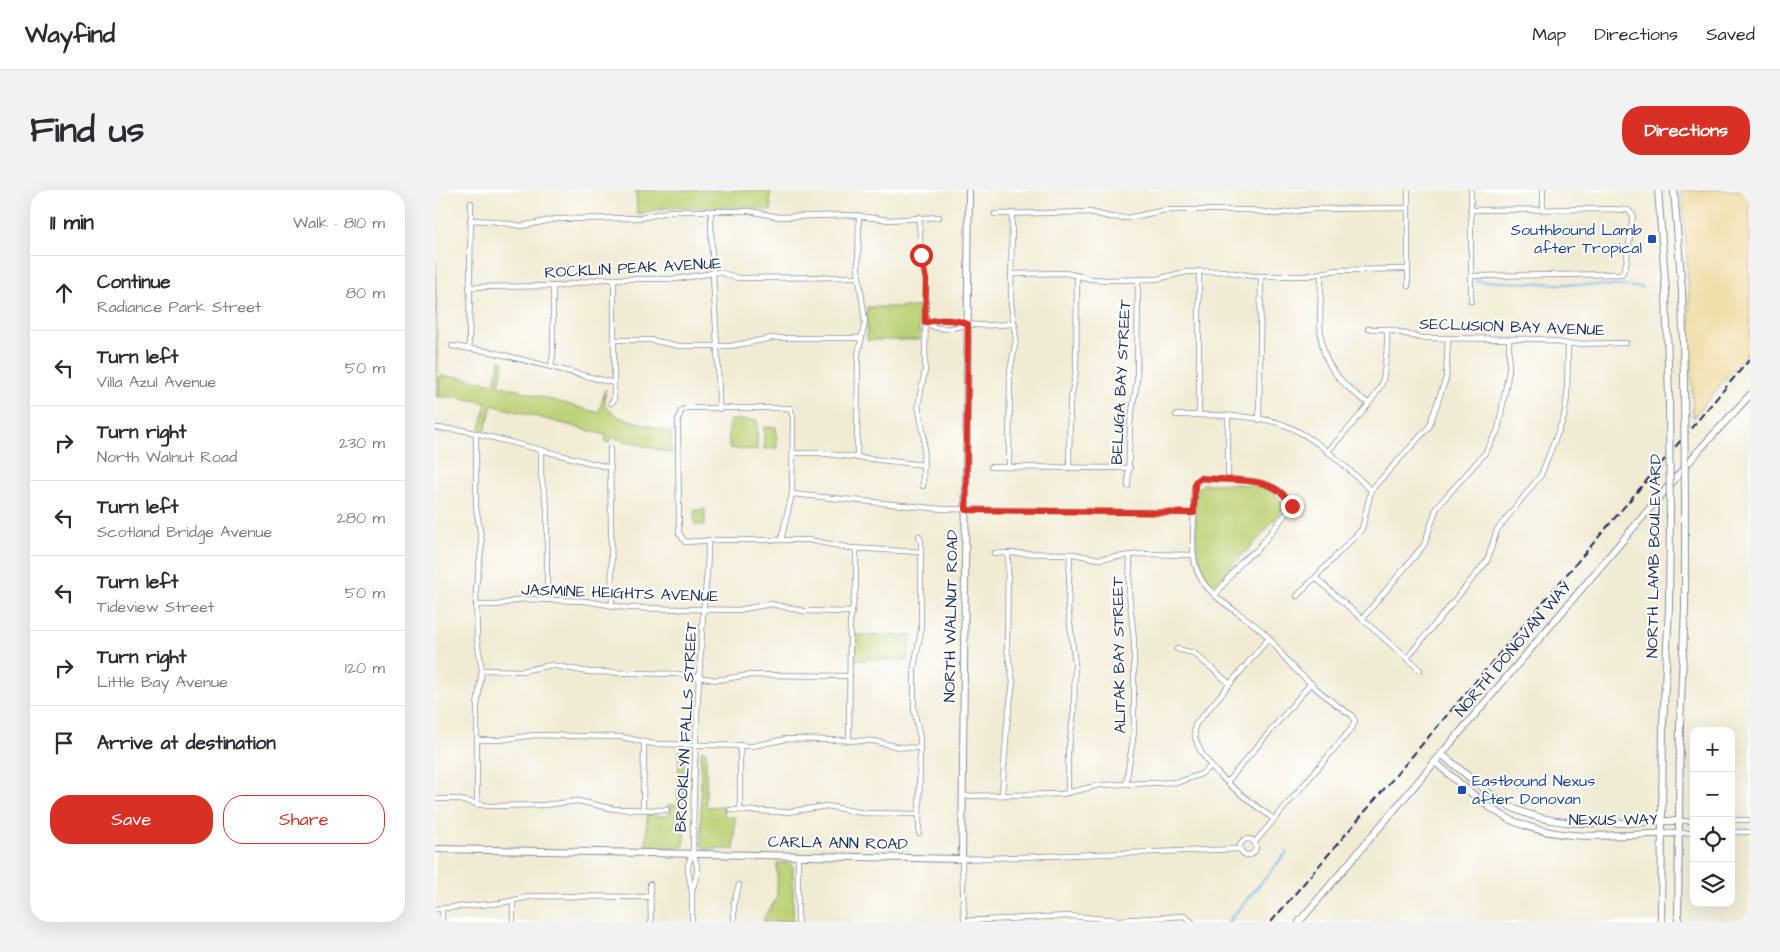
<!DOCTYPE html>
<meta charset="utf-8">
<style>
:root{--surface:#fff;--page:#f2f2f3;--text:#2b2b33;--muted:#7c7c81;--line:#e1e1e2;--accent:#d93025}
body{margin:0;font-family:"Architects Daughter",sans-serif;background:var(--page);color:var(--text)}
.controls{position:absolute;right:15px;bottom:15px;display:grid;overflow:hidden;border-radius:10px;box-shadow:0 5px 20px #0002}
.controls button{width:45px;height:45px;display:grid;place-items:center;padding:0;border:0;border-bottom:1px solid var(--line);background:var(--surface);color:var(--text);font:25px sans-serif}
.stop{position:absolute;width:15px;height:15px;margin:-11px;border:4px solid #d93025;border-radius:50%;background:#fff}
.stop.end{background:#d93025;border-color:#fff;box-shadow:0 1px 5px #0008}
.list{margin:0;padding:0;list-style:none}
h2{display:flex;justify-content:space-between;align-items:center;height:65px;margin:0;padding:0 20px;font-size:21px}
h2 small{font-size:16px;font-weight:400;color:var(--muted)}
.list li{display:grid;grid-template-columns:32px 1fr auto;gap:15px;align-items:center;box-sizing:border-box;height:75px;padding:0 20px;border-top:1px solid var(--line)}
.list b{display:block;font-size:19px;white-space:nowrap}
.list p{margin:0;font-size:16px;white-space:nowrap;color:var(--muted)}
.list em{font-size:16px;font-style:normal;color:var(--muted)}
.actions{display:flex;gap:10px;padding:15px 20px}
.actions a{flex:1;padding:11px 0;border:1px solid var(--accent);border-radius:20px;text-align:center;font-size:18px;color:var(--accent)}
.actions .main{background:var(--accent);color:#fff}
.icon{flex:none;width:28px;height:28px;fill:none;stroke:currentColor;stroke-width:2;stroke-linecap:round;stroke-linejoin:round}
.map{position:relative;flex:none;width:1315px;height:732px;overflow:hidden;border-radius:20px}
header{display:flex;align-items:center;gap:30px;box-sizing:border-box;height:70px;padding:0 25px;background:var(--surface);border-bottom:1px solid var(--line)}
header strong{font-size:24px}
nav{display:flex;gap:28px;margin-inline-start:auto;font-size:18px}
.intro{display:flex;align-items:center;justify-content:space-between;box-sizing:border-box;height:120px;padding:0 30px}
h1{margin:0;font-size:35px}
.button{padding:12px 22px;border-radius:20px;background:var(--accent);color:#fff;font-size:18px;font-weight:700}
main{display:flex;gap:30px;padding:0 30px}
aside{flex:1;background:var(--surface);border-radius:20px;box-shadow:0 5px 20px #0002}
.map>svg:first-child{display:block}
.green{fill:#bbd175;stroke:#6b806a}
.sand{fill:#eeda9e;stroke:#84847e}
.lines{fill:none;stroke-linecap:round;stroke-linejoin:round}
.stream{stroke:#74bbeb;stroke-width:2}
.street-casing{stroke:#868d99;stroke-width:6}
.secondary-casing{stroke:#868d99;stroke-width:8}
.street{stroke:#fff;stroke-width:4.5}
.secondary{stroke:#fff;stroke-width:6}
.rail{stroke:#1b2f5e;stroke-width:2;stroke-dasharray:8 4;stroke-linecap:butt}
.secondary-bridge-casing{stroke:#868d99;stroke-width:8;stroke-linecap:butt}
.secondary-bridge{stroke:#fff;stroke-width:6}
.route{stroke:#d93025;stroke-width:6}
.transit-dot{fill:#1a4fb4;stroke:#fff;stroke-width:2}
.labels{text-anchor:middle;dominant-baseline:central;stroke-width:4;stroke-linejoin:round;paint-order:stroke}
.transit-label{font-size:16px;fill:#164399;stroke:#fff;text-anchor:end}
.street-label{font-size:16px;fill:#1b2f5e;stroke:#fff}
</style>
<header>
<strong>Wayfind</strong>
<nav><a>Map</a><a>Directions</a><a>Saved</a></nav>
</header>
<div class="intro"><h1>Find us</h1><a class="button">Directions</a></div>
<main>
<aside>
<h2>11 min<small>Walk · 810 m</small></h2>
<ul class="list">
<li><svg class="icon" aria-label="ahead" viewBox="0 0 24 24"><path d="M12 20V5M6 11l6-6 6 6"/></svg><div><b>Continue</b><p>Radiance Park Street</p></div><em>80 m</em></li>
<li><svg class="icon" aria-label="left" viewBox="0 0 24 24"><path d="M17 20v-9H6M10 6l-5 5 5 5"/></svg><div><b>Turn left</b><p>Villa Azul Avenue</p></div><em>50 m</em></li>
<li><svg class="icon" aria-label="right" viewBox="0 0 24 24"><path d="M7 20v-9h11M14 6l5 5-5 5"/></svg><div><b>Turn right</b><p>North Walnut Road</p></div><em>230 m</em></li>
<li><svg class="icon" aria-label="left" viewBox="0 0 24 24"><path d="M17 20v-9H6M10 6l-5 5 5 5"/></svg><div><b>Turn left</b><p>Scotland Bridge Avenue</p></div><em>280 m</em></li>
<li><svg class="icon" aria-label="left" viewBox="0 0 24 24"><path d="M17 20v-9H6M10 6l-5 5 5 5"/></svg><div><b>Turn left</b><p>Tideview Street</p></div><em>50 m</em></li>
<li><svg class="icon" aria-label="right" viewBox="0 0 24 24"><path d="M7 20v-9h11M14 6l5 5-5 5"/></svg><div><b>Turn right</b><p>Little Bay Avenue</p></div><em>120 m</em></li>
<li><svg class="icon" aria-label="arrive" viewBox="0 0 24 24"><path d="M6 21V4h12l-3 4 3 4H6"/></svg><div><b>Arrive at destination</b></div></li>
</ul>
<div class="actions"><a class="main">Save</a><a>Share</a></div>
</aside>
<div class="map">
<svg width="1315" height="732" viewBox="0 0 1315 732">
<rect width="100%" height="100%" fill="#fff"/>
<filter id="ink" filterUnits="userSpaceOnUse"><feTurbulence type="fractalNoise" baseFrequency=".02" numOctaves="2"/><feDisplacementMap in="SourceGraphic" scale="10" xChannelSelector="R" yChannelSelector="G"/><feConvolveMatrix kernelMatrix="1 2 1 2 8 2 1 2 1" color-interpolation-filters="sRGB"/></filter>
<filter id="wash" filterUnits="userSpaceOnUse"><feTurbulence type="fractalNoise" baseFrequency=".0096" numOctaves="4" result="noise"/><feDisplacementMap in="SourceGraphic" scale="20" xChannelSelector="R" yChannelSelector="G"/><feGaussianBlur stdDeviation="1.12" result="paint"/><feColorMatrix in="noise" values="0 0 0 0 0 0 0 0 0 0 0 0 0 0 0 0 0 1.4 0 .05"/><feComposite in="paint" operator="in"/></filter>
<g filter="url(#wash)">
<rect width="100%" height="100%" fill="#f2ebd4"/>
<!-- green -->
<g class="green">
<polygon points="201,0 335,0 336,21 312,17 230,18 202,24"/>
<rect x="432" y="117" width="52" height="33"/>
<polygon points="65,170 69,171 64,195 164,223 170,199 170,217 184,227 236,242 236,263 176,247 174,253 170,252 171,245 57,215 50,241 45,239 51,213 22,207 4,207 5,186 24,187 59,194"/>
<polygon points="296,230 322,230 322,260 294,258 294,232"/>
<polygon points="329,237 341,237 342,258 329,259"/>
<path d="M769,294C791,294 842,290 849,318L825,347L780,394C755,387 762,320 762,299Z"/>
<polygon points="259,320 270,320 270,335 260,335"/>
<polygon points="418,445 477,446 472,470 418,470"/>
<polygon points="244,561 249,561 249,655 244,658 211,658 212,625 231,626 236,621 232,615 243,615"/>
<polygon points="266,561 271,561 271,617 288,616 289,626 300,627 299,659 270,659 266,654"/>
<polygon points="342,673 354,673 358,676 358,732 329,732 329,727 342,708"/>
</g>
<!-- sand -->
<g class="sand">
<polygon points="1247,0 1315,0 1315,159 1258,228 1253,81"/>
<polygon points="0,71 4,206 0,206"/>
</g>
<g class="lines">
<!-- stream -->
<g class="stream">
<polyline points="1040,91 1207,97"/>
<polyline points="793,732 852,662"/>
</g>
</g>
</g>
<g filter="url(#ink)">
<g class="lines">
<defs>
<g id="street">
<polyline points="973,0 973,96"/>
<polyline points="1036,0 1036,111"/>
<polyline points="1108,0 1108,19"/>
<polyline points="1035,20 1173,19 1193,20 1198,25 1191,75 1187,84 1036,86"/>
<path d="M276,21C276,88 284,153 284,219"/>
<polyline points="560,24 655,22 675,27 692,28 731,20 815,20 841,24 877,19 973,18"/>
<polyline points="484,27 486,65 491,90 490,181 483,215 489,246 488,296"/>
<polyline points="35,30 57,31 87,36 121,29 206,28 236,21 315,21 344,27 416,25 454,30 504,27"/>
<polyline points="576,84 631,83 656,89 674,90 722,89 751,82 788,81 817,86 871,86 902,80 973,79"/>
<path d="M886,84C886,148 875,173 933,213"/>
<polyline points="34,97 125,96 166,89 241,89 284,82 303,88 423,87"/>
<path d="M491,133C505,127 519,131 533,134C547,137 565,134 580,134"/>
<path d="M491,133C503,141 519,139 532,134"/>
<polyline points="933,139 952,139 986,148 1106,149 1133,154 1191,153"/>
<polyline points="179,150 216,150 244,156 296,156 337,148 427,148"/>
<polyline points="17,156 57,162 179,193"/>
<polyline points="34,158 36,13"/>
<polyline points="116,177 118,164 118,96"/>
<polyline points="176,213 179,210 179,89"/>
<path d="M741,225C772,225 817,224 847,234C880,246 910,276 936,300"/>
<polyline points="764,225 764,81"/>
<polyline points="824,230 826,86"/>
<polyline points="0,238 28,240 176,278"/>
<polyline points="41,243 41,317 47,353 41,398 42,450 47,480 42,516 42,615"/>
<polyline points="175,258 177,417"/>
<polyline points="106,260 106,285 112,318 112,410"/>
<path d="M892,262C905,248 946,205 948,189C951,172 953,157 952,139"/>
<polyline points="357,263 384,263 489,275"/>
<polyline points="422,268 423,164 430,132 423,79 424,25"/>
<polyline points="556,277 695,278"/>
<polyline points="574,277 575,182 581,149 576,114 577,23"/>
<polyline points="634,278 635,214 641,181 642,85"/>
<polyline points="793,289 793,227"/>
<polyline points="693,296 695,234 702,191 703,89"/>
<polyline points="357,304 507,319 759,323"/>
<polyline points="346,350 357,304 358,227 355,218 252,218 246,221 243,230 244,343 250,352 283,350 374,350 415,358 486,362"/>
<polyline points="559,363 638,364 664,369 706,364 759,365"/>
<polyline points="881,388 985,480"/>
<path d="M781,404L808,370L822,360L857,316C840,282 797,292 766,288C756,293 759,309 759,319C759,341 754,367 765,387C778,411 809,424 828,442C837,450 843,460 850,468C863,484 900,516 917,525L920,531L917,538L820,652"/>
<polyline points="862,406 927,339 936,300 994,237 1011,188 1013,149"/>
<polyline points="41,415 63,415 87,409 150,411 192,418 303,420 336,414 369,421 416,422"/>
<polyline points="927,429 989,355 1002,317 1050,263 1063,240 1074,180 1074,150"/>
<path d="M834,448L760,535C753,569 815,612 839,629"/>
<polyline points="742,459 759,463 795,494"/>
<polyline points="972,468 1052,371 1062,340 1106,285 1129,227 1132,207 1133,154"/>
<polyline points="47,480 87,481 116,475 154,482 243,484 282,490 314,485 415,486"/>
<polyline points="42,550 65,550 99,545 187,547 219,554 318,556 351,549 439,551 464,557 485,558"/>
<polyline points="414,551 415,433 421,396 421,359"/>
<polyline points="792,592 876,493"/>
<polyline points="691,594 699,542 699,450 694,403 695,365"/>
<polyline points="633,603 633,563 639,521 640,473 633,418 635,364"/>
<polyline points="567,605 572,535 578,492 572,459 573,363"/>
<polyline points="528,606 627,604 665,595 744,592 766,584 776,576"/>
<polyline points="0,609 20,609 53,616 109,615 143,611 179,619 232,620"/>
<polyline points="208,619 209,553"/>
<polyline points="295,620 352,622 392,616 428,623 484,624"/>
<polyline points="305,620 305,555"/>
<polyline points="1296,630 1315,630"/>
<polyline points="1244,631 1259,631"/>
<polyline points="1296,642 1315,642"/>
<polyline points="484,643 485,548 479,519 479,477 486,441 486,352 484,346"/>
<polyline points="1243,643 1259,643"/>
<circle cx="813" cy="657" r="8"/>
<path d="M258,664C258,590 262,516 267,442C268,411 274,382 273,350"/>
<polyline points="363,666 363,732"/>
<polyline points="215,694 216,732"/>
<path d="M257,700C262,687 265,677 258,664"/>
<polyline points="78,711 78,732"/>
<polyline points="0,719 66,713 98,706 215,707"/>
<polyline points="529,731 635,726 684,730 749,726 757,732"/>
<polyline points="7,732 7,719"/>
<path d="M257,732C257,722 257,713 257,703C256,688 248,678 258,664"/>
<polyline points="299,732 299,712 304,695"/>
<polyline points="529,732 527,669 805,659"/>
</g>
<g id="secondary">
<polyline points="1223,0 1231,102 1234,210"/>
<polyline points="1239,0 1247,101 1249,192"/>
<path d="M1006,564C1027,580 1045,598 1067,612C1119,644 1186,631 1244,631"/>
<path d="M1000,572C1024,592 1048,616 1076,630C1126,654 1190,644 1243,643"/>
<polyline points="0,659 527,669 534,0"/>
<polyline points="864,732 1266,258 1315,205"/>
<polyline points="1226,732 1228,534 1234,417 1235,331"/>
<polyline points="1243,732 1245,535 1250,417 1250,311"/>
</g>
</defs>
<!-- street casing -->
<use href="#street" class="street-casing"/>
<!-- secondary casing -->
<use href="#secondary" class="secondary-casing"/>
<!-- street -->
<use href="#street" class="street"/>
<!-- secondary -->
<use href="#secondary" class="secondary"/>
<!-- rail -->
<polyline class="rail" points="836,732 1315,169"/>
<defs>
<g id="secondary-bridge">
<polyline points="1249,192 1250,311"/>
<polyline points="1234,210 1235,331"/>
</g>
</defs>
<!-- secondary-bridge casing -->
<use href="#secondary-bridge" class="secondary-bridge-casing"/>
<!-- secondary-bridge -->
<use href="#secondary-bridge" class="secondary-bridge"/>
</g>
</g>
<g class="lines" filter="url(#ink)">
<!-- route -->
<path class="route" d="M486,65L491,90L490,133C503,128 520,129 533,134L531,320L759,323L760,292L766,288C797,292 840,283 857,316"/>
</g>
<!-- markers -->
<g class="transit-dot">
<rect x="1212" y="44" width="10" height="10" rx="2.5"/>
<rect x="1022" y="595" width="10" height="10" rx="2.5"/>
</g>
<g class="labels">
<!-- transit labels -->
<g class="transit-label">
<text x="1207" y="40">Southbound Lamb<tspan x="1207" dy="18">after Tropical</tspan></text>
<text x="1037" y="591" text-anchor="start">Eastbound Nexus<tspan x="1037" dy="18">after Donovan</tspan></text>
</g>
<!-- street labels -->
<g class="street-label">
<text transform="translate(198 78) rotate(-3)">ROCKLIN PEAK AVENUE</text>
<text transform="translate(1077 137) rotate(2)">SECLUSION BAY AVENUE</text>
<text transform="translate(686 192) rotate(-87)">BELUGA BAY STREET</text>
<text transform="translate(1219 366) rotate(-89)">NORTH LAMB BOULEVARD</text>
<text transform="translate(185 403) rotate(2)">JASMINE HEIGHTS AVENUE</text>
<text transform="translate(516 426) rotate(-89)">NORTH WALNUT ROAD</text>
<text transform="translate(1078 459) rotate(-50)">NORTH DONOVAN WAY</text>
<text transform="translate(684 465) rotate(-91)">ALITAK BAY STREET</text>
<text transform="translate(251 537) rotate(-87)">BROOKLYN FALLS STREET</text>
<text x="1178" y="630">NEXUS WAY</text>
<text transform="translate(403 653) rotate(1)">CARLA ANN ROAD</text>
</g>
</g>
</svg>
<div class="controls">
<button>+</button>
<button>−</button>
<button><svg class="icon" aria-label="locate" viewBox="0 0 24 24"><circle cx="12" cy="12" r="6"/><path d="M12 2v4M12 18v4M2 12h4M18 12h4"/></svg></button>
<button><svg class="icon" aria-label="layers" viewBox="0 0 24 24"><path d="M12 4l9 5-9 5-9-5zM3 14l9 5 9-5"/></svg></button>
</div>
<div class="stop" style="left:486px;top:65px"></div>
<div class="stop end" style="left:857px;top:316px"></div>
</div>
</main>
